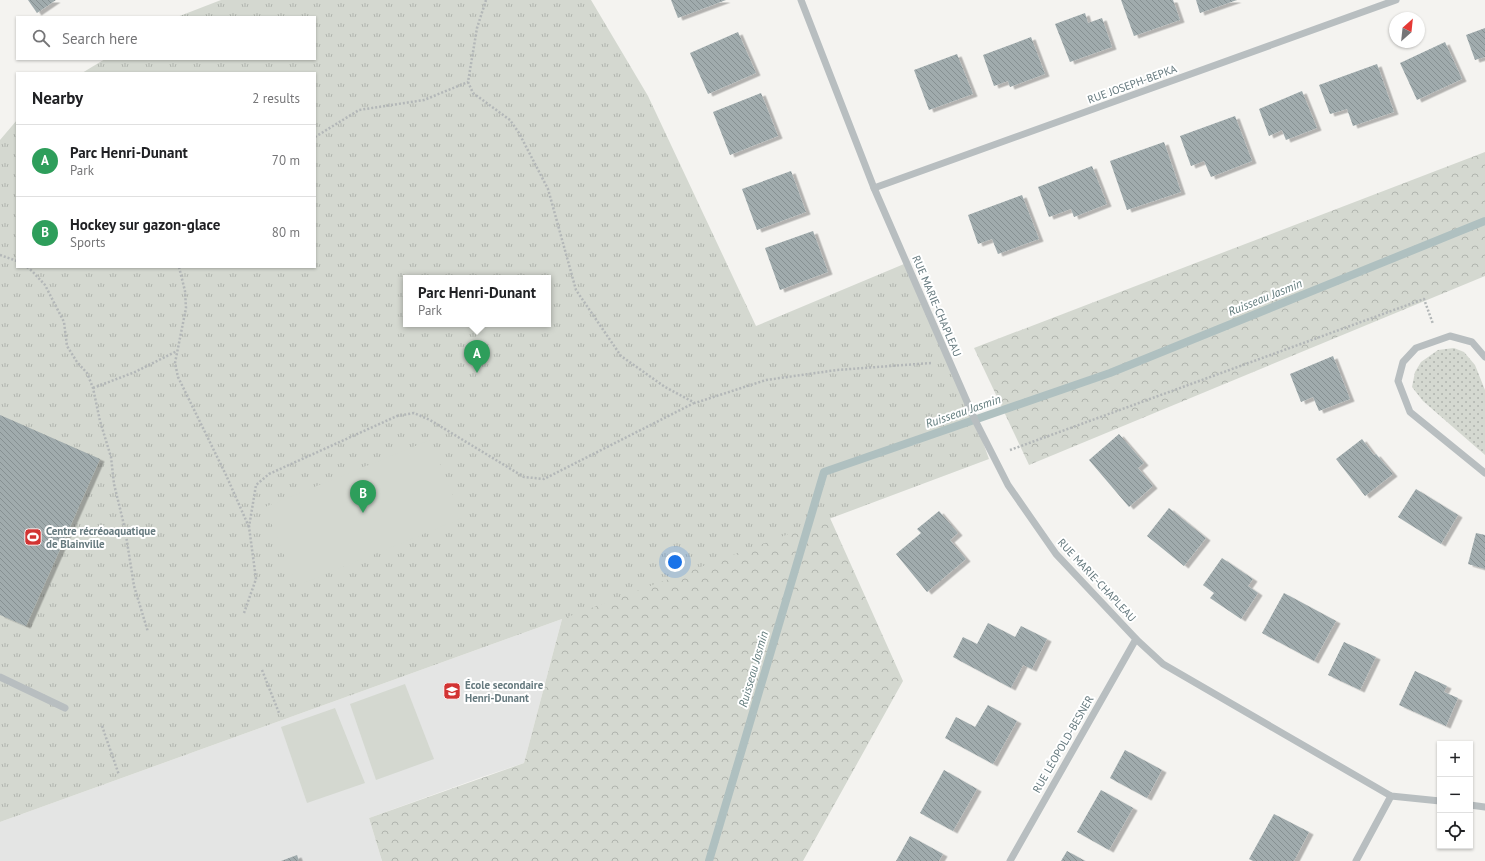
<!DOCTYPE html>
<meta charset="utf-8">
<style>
:root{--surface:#fff;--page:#f6f6f6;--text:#202124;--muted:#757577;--line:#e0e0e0;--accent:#ea580c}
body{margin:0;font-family:"PT Sans",sans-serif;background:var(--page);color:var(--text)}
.controls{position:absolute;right:12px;bottom:12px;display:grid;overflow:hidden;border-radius:0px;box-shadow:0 1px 3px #0004}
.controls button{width:36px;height:36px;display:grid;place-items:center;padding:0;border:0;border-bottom:1px solid var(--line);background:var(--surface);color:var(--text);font:20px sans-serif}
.compass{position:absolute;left:1389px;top:12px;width:36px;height:36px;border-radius:50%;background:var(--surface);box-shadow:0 1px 3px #0004;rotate:27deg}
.you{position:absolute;left:675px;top:562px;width:14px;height:14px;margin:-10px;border:3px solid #fff;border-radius:50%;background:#1a73e8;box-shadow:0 0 0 6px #1a73e833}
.badge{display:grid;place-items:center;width:26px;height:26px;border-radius:50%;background:var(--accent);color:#fff;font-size:13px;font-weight:700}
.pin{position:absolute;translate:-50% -33px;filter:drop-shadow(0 1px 2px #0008)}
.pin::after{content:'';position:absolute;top:21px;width:14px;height:12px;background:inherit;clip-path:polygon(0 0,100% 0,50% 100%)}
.popup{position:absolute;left:403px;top:275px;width:148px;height:52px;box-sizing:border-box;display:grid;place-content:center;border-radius:0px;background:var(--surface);filter:drop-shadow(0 1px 3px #0005);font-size:13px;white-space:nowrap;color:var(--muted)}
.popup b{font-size:15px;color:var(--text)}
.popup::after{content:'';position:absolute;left:50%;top:100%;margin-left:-8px;border:8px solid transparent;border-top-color:var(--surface)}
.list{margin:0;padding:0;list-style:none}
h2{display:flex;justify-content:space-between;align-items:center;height:52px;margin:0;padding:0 16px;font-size:17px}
h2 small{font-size:13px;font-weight:400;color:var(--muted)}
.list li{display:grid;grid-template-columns:26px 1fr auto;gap:12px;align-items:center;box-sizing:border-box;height:72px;padding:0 16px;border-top:1px solid var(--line)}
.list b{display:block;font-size:15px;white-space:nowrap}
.list p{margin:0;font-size:13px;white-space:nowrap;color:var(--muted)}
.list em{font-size:13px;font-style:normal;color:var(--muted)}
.icon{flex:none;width:22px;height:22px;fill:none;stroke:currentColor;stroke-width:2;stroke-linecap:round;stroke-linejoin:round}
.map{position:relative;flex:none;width:1485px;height:861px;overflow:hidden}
.search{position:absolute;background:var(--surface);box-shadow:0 1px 3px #0004;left:16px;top:16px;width:300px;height:44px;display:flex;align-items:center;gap:10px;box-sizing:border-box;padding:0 14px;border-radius:0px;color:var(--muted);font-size:15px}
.panel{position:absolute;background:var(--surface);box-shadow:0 1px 3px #0004;left:16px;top:72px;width:300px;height:196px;border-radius:0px}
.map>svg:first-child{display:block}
.built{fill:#e4e5e4}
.grass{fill:url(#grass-dots)}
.forest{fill:url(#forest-crowns)}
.park{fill:url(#park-tufts);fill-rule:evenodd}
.pitch{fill:#d4d8d0}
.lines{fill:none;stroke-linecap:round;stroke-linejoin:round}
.stream{stroke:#afc0c0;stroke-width:8}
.building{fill:url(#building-back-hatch);filter:url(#shadow)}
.path{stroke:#b3b7b8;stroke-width:2.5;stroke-dasharray:2 2;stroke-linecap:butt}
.minor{stroke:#b8bec0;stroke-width:7}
.labels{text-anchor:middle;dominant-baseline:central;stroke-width:4;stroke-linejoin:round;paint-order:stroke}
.street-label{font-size:11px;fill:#65797e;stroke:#fff}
.poi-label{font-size:11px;font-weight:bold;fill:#65797e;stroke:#fff;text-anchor:start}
.water-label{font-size:12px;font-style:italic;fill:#617b7c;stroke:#fff}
</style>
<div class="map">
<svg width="1485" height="861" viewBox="0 0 1485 861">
<defs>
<pattern id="grass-dots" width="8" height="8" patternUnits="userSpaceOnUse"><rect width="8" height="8" fill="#d4d8d0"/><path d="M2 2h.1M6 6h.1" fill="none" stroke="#b0b4ae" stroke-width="1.8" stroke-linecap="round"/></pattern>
<pattern id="forest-crowns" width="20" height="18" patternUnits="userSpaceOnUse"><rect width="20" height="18" fill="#d4d8d0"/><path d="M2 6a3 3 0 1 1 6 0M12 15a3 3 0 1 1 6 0" fill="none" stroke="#b0b4ae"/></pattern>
<pattern id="park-tufts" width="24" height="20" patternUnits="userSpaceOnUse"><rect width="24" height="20" fill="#d4d8d0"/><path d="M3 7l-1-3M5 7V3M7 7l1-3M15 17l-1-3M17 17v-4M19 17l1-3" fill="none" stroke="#b0b4ae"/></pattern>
<pattern id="building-back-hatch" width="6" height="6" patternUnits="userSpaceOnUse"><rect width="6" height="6" fill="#a0abad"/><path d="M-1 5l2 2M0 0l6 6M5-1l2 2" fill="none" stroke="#869092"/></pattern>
<filter id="shadow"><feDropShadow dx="4.5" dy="2.5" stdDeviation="0" flood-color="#0004"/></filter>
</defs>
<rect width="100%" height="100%" fill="#f4f3f0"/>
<!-- built -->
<polygon class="built" points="562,619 524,763 482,777 369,818 382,861 0,861 0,822"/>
<!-- grass -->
<polygon class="grass" points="1454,348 1464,352 1475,365 1485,390 1485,455 1423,401 1412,387 1415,372 1421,362 1438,350"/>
<!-- forest -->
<g class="forest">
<polygon points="564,0 406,278 406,324 548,324 780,429 830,518 903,681 803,861 382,861 369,818 524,763 562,619 315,267 315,73 105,73 315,59 315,17"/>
<polygon points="1485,152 1485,276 1029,465 974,348"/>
</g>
<!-- park -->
<path class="park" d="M221,0H591L648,96L756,326L904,264L975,420L989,459L562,619L0,822V140L17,120V267H315V73H82L105,59H315V17H177ZM406,278H548V324H406Z"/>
<!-- pitch -->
<g class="pitch">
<polygon points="430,440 462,518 297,586 265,507"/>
<polygon points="405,684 434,759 376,780 350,704"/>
<polygon points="335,708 365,783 307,803 281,727"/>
</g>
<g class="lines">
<!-- stream -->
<polyline class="stream" points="709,861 824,472 1110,373 1485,221"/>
</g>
<!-- building -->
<g class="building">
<polygon points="28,0 56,0 37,13"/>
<polygon points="671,0 726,0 678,18"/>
<polygon points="1121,0 1173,0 1180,20 1134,36"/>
<polygon points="1196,0 1237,0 1200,13"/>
<polygon points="1085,13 1088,23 1102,18 1112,47 1070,62 1055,24"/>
<polygon points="1485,28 1485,57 1475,60 1466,35"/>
<polygon points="738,32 756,73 708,94 690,53"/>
<polygon points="1031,37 1045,74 1010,87 1008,81 994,86 983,55"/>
<polygon points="1445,42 1462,79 1417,100 1400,63"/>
<polygon points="957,54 973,94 929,110 914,70"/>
<polygon points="1377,64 1394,112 1353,126 1347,109 1330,114 1319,85"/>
<polygon points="1302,91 1317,128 1286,140 1282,130 1269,136 1259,109"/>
<polygon points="761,93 778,136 730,155 713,112"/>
<polygon points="1235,116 1252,161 1211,177 1204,161 1191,166 1180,136"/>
<polygon points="1164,142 1181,192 1127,210 1110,161"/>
<polygon points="1092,166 1107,204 1074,217 1071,209 1049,217 1038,187"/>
<polygon points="791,171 806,212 757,230 742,189"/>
<polygon points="1022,195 1039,239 998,254 992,239 978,244 968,215"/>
<polygon points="813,231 828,272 780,290 765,248"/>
<polygon points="1333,356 1350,399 1319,411 1313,397 1301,402 1290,374"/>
<polygon points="0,415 100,459 26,626 0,615"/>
<polygon points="1119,434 1144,463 1138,468 1153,486 1129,507 1089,460"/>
<polygon points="1362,439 1374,455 1376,454 1393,474 1365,496 1336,459"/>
<polygon points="1416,489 1458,515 1441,544 1398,517"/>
<polygon points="1169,508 1206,538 1184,566 1147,536"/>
<polygon points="939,511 958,533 950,540 966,559 927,592 896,554 921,533 917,529"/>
<polygon points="1476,533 1485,535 1485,569 1468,564"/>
<polygon points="1222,558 1253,579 1248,586 1258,593 1241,619 1210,598 1214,593 1203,585"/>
<polygon points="1284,593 1336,621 1314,661 1262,633"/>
<polygon points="988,623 1015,637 1021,626 1047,639 1032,669 1023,665 1011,688 953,657 963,637 977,644"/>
<polygon points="1344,642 1376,657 1360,690 1328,675"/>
<polygon points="1415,671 1447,686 1444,692 1458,698 1446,726 1399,705"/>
<polygon points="988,705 1017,721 993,764 945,738 956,717 975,727"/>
<polygon points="1125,750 1162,770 1147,798 1110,778"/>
<polygon points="944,770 977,789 953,831 920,813"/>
<polygon points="1101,790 1133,808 1109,850 1077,832"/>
<polygon points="1274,814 1309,832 1294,861 1253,861 1249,859"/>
<polygon points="910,836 943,854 939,861 896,861"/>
<polygon points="1067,851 1085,861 1061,861"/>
<polygon points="297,855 299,861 281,861"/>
</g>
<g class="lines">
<!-- path -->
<g class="path">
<polyline points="486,0 477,28 468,82 473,93 510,120 519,133 548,189 576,290 621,356 665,387 695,403 766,380 837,370 931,363"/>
<polyline points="315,137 359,110 424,100 468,82"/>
<polyline points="0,255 17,261"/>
<polyline points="27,267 32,271 45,285 64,322 67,346 77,362 87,373 93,388 100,421 111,457 114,484 125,529 134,586 148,632"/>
<polyline points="179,267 185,291 186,308 175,363 178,377 226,475 249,527"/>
<polyline points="93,388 135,372 177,351"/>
<polyline points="1010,450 1424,299 1433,324"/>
<polyline points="244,613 256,579 249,527 256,485 269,474 397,416 414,413 430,420 524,477 544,479 694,403"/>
<polyline points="262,670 279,713"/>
<polyline points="102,726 119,775"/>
</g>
<!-- minor -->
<g class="minor">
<polyline points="801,0 874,188 975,420 1008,485 1056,554 1136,639 1163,664 1391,796 1440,801"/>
<polyline points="874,188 1396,0"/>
<polyline points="1485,357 1472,342 1450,336 1416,348 1403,362 1398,381 1410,412 1485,473"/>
<polyline points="0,677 65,708"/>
<polyline points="1470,805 1485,807"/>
<polyline points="1010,861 1136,639"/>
<polyline points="1356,861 1391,796"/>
</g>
</g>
<!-- icons -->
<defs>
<symbol id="stadium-square" viewBox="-11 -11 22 22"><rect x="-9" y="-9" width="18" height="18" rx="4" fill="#d23332" stroke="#fff"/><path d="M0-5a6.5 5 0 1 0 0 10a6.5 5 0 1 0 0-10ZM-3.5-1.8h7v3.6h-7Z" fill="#fff"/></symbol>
<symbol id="school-square" viewBox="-11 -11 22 22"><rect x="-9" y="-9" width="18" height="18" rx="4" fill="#d23332" stroke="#fff"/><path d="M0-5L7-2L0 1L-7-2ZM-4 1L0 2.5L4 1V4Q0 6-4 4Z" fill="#fff"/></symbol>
</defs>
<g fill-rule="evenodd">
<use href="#stadium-square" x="23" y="527" width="20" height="20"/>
<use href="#school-square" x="442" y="681" width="20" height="20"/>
</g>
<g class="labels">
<!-- street labels -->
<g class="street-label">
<text transform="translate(1132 84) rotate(-20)">RUE JOSEPH-BEPKA</text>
<text transform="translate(937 306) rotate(67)">RUE MARIE-CHAPLEAU</text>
<text transform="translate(1097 580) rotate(47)">RUE MARIE-CHAPLEAU</text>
<text transform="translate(1063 744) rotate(-60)">RUE LÉOPOLD-BESNER</text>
</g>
<!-- poi labels -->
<g class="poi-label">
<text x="46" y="531">Centre récréoaquatique<tspan x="46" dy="13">de Blainville</tspan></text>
<text x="465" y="685">École secondaire<tspan x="465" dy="13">Henri-Dunant</tspan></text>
</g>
<!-- water labels -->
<g class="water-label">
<text transform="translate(1265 297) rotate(-22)">Ruisseau Jasmin</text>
<text transform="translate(963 411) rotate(-19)">Ruisseau Jasmin</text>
<text transform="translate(753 669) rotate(-74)">Ruisseau Jasmin</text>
</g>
</g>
</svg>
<div class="controls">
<button>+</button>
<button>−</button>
<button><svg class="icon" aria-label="locate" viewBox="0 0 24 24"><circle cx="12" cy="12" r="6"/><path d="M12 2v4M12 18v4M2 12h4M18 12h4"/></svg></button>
</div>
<svg class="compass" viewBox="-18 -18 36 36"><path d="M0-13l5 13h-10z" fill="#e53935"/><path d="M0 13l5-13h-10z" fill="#757577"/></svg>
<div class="you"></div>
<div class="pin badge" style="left:477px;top:373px;background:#2e9e5b">A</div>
<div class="popup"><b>Parc Henri-Dunant</b>Park</div>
<div class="pin badge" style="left:363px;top:513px;background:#2e9e5b">B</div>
<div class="search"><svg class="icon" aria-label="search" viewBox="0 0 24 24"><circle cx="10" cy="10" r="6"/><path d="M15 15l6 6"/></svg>Search here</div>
<section class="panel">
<h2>Nearby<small>2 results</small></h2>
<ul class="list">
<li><span class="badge" style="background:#2e9e5b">A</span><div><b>Parc Henri-Dunant</b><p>Park</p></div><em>70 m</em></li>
<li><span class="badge" style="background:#2e9e5b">B</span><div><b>Hockey sur gazon-glace</b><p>Sports</p></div><em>80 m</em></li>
</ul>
</section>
</div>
